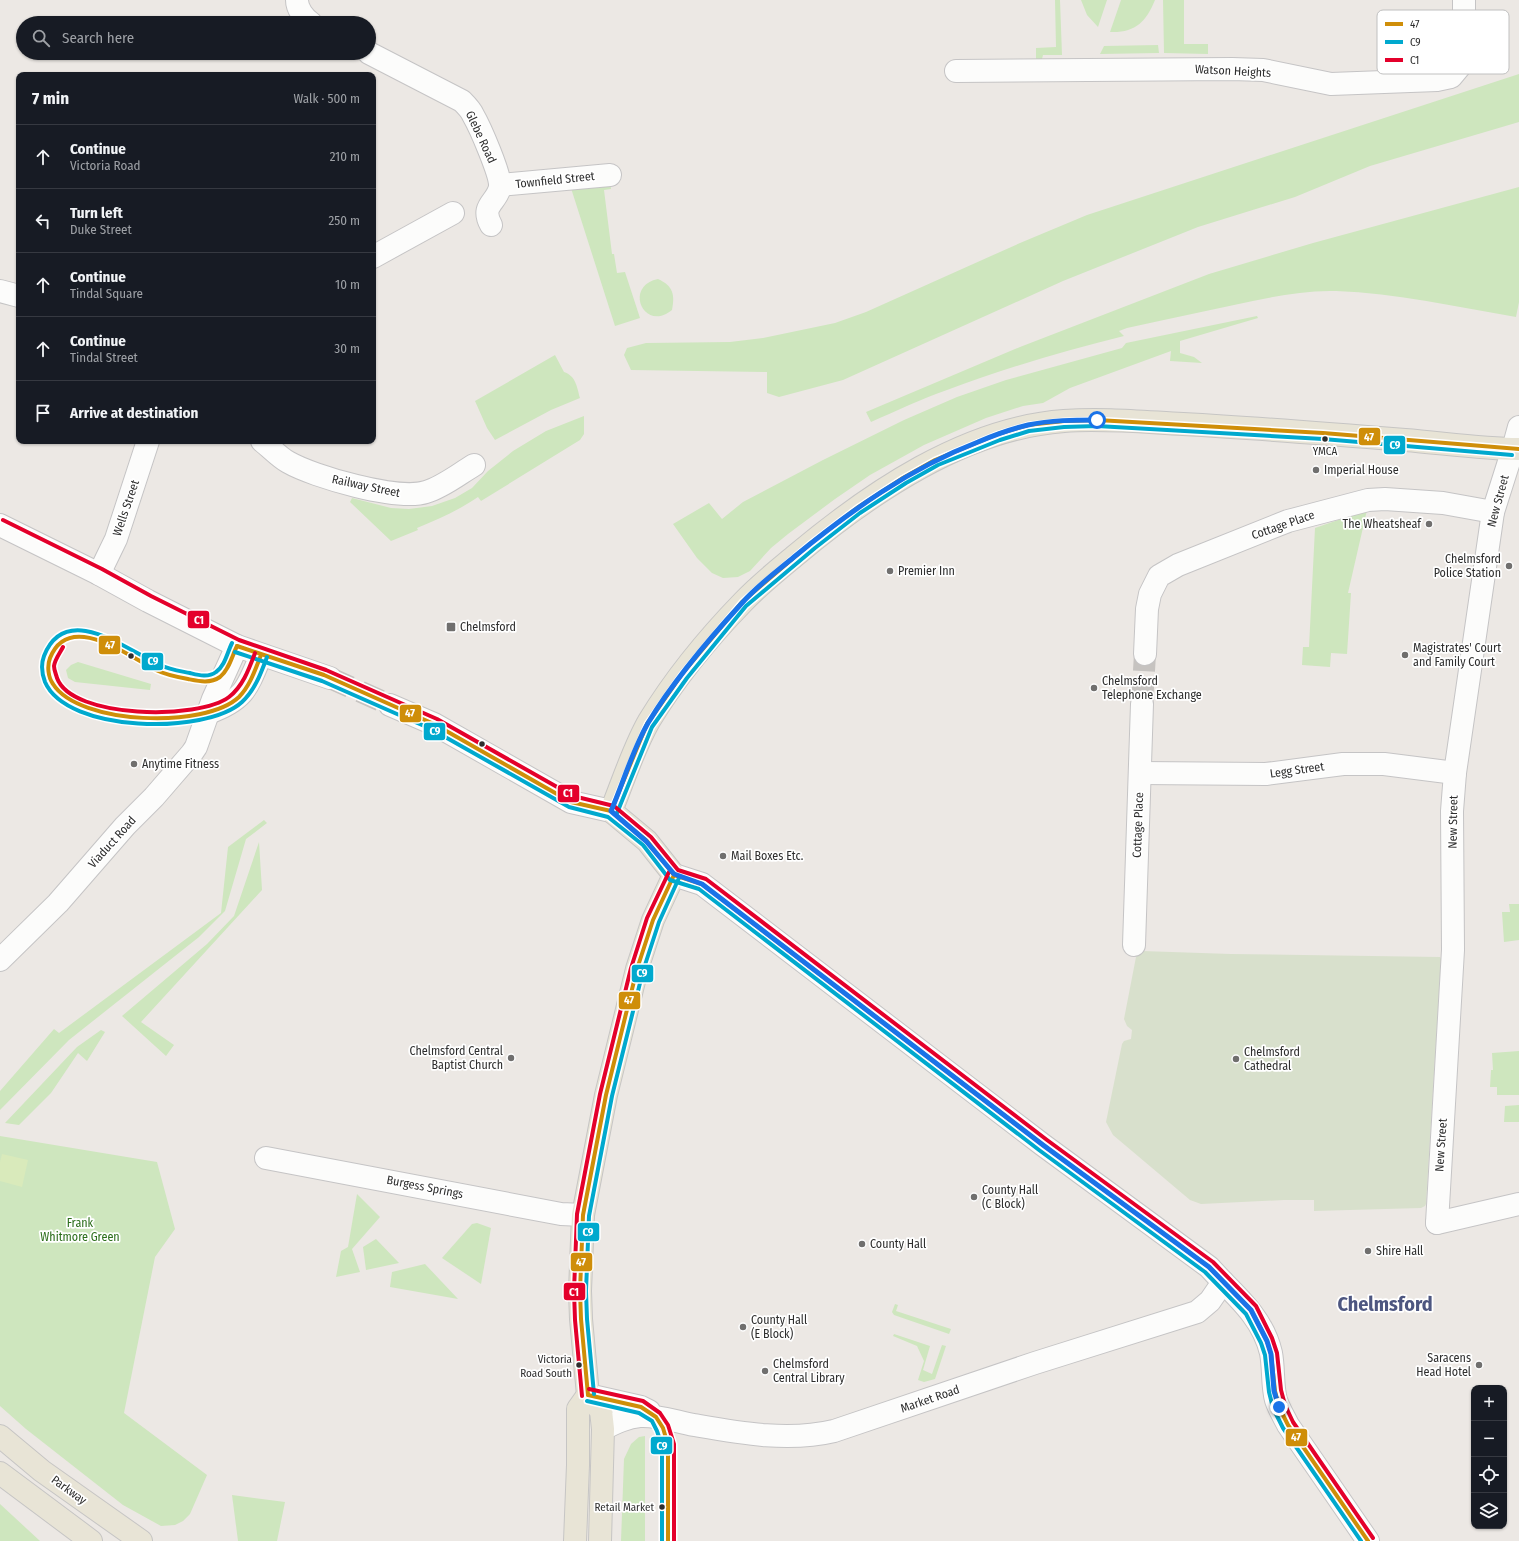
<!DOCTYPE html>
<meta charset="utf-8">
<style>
:root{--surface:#171b24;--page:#20242c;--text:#f1f3f6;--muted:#9ea1a6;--line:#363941}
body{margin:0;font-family:"Fira Sans Condensed",sans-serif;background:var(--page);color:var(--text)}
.controls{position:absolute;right:12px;bottom:12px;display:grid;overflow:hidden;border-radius:8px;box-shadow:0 1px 3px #0004}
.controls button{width:36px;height:36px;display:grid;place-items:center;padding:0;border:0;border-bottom:1px solid var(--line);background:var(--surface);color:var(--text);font:20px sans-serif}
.stop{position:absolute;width:12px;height:12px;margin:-9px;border:3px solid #1a73e8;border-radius:50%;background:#fff}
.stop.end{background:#1a73e8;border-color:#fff;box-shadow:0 1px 4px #0008}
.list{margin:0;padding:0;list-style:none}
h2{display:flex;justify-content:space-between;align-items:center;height:52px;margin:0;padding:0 16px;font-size:17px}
h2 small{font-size:13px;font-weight:400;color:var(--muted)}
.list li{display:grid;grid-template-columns:26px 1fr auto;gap:12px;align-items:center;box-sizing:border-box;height:64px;padding:0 16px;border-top:1px solid var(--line)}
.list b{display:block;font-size:15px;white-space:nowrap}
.list p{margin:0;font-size:13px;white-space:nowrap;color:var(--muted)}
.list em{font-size:13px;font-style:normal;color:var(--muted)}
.icon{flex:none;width:22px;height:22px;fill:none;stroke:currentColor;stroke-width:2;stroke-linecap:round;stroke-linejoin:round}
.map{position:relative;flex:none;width:1519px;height:1541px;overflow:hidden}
.search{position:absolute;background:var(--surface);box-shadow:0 1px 3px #0004;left:16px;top:16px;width:360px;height:44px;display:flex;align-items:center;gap:10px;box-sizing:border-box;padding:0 14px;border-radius:22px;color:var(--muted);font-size:15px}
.panel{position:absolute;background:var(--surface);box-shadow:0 1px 3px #0004;left:16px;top:72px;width:360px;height:372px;border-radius:8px}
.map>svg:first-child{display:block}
.green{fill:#cee6be}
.cemetery{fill:#d8e0cc}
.pitch{fill:#d9eabb}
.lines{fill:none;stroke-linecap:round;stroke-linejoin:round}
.minor-tunnel{stroke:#c6c3c0;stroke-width:22;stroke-dasharray:22 11;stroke-linecap:butt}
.minor-casing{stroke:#c5c4c5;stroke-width:24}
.tertiary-casing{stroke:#c5c4c5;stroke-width:24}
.secondary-casing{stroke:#c5c4c5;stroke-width:24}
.primary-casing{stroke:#c6c5c4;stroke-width:24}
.minor{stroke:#fcfcfb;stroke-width:22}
.tertiary{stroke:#fcfcfb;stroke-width:22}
.secondary{stroke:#fcfcfb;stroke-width:22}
.primary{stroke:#e8e4d6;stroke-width:22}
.bus-1-casing{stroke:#fff;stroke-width:7}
.bus-2-casing{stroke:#fff;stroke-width:7}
.bus-3-casing{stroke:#fff;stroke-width:7}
.bus-1{stroke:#cf8e09;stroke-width:4}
.bus-2{stroke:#00a9ce;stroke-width:4}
.bus-3{stroke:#e4002b;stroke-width:4}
.route{stroke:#1a73e8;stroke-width:5}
.bus-dot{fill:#2e2e2e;stroke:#fff;stroke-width:1.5}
.poi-dot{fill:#706f6e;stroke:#fff;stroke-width:1.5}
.labels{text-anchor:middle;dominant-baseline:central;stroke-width:3.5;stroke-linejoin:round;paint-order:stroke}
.bus-label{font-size:11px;fill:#2e2e2e;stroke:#fff;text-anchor:end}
.street-label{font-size:12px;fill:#2e2e2e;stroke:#fff}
.poi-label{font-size:12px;fill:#2e2e2e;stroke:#fff;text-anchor:start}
.park-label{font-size:12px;fill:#2c6e1b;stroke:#fff}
.town-label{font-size:20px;font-weight:bold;fill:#4d5680;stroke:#fff}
.key{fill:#fff;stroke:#c0c0c0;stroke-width:1}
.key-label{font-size:11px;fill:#2e2e2e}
.line-badge{stroke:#fff;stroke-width:1.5}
.badge-label{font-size:11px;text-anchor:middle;font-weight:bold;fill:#fff}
</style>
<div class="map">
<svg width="1519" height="1541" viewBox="0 0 1519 1541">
<rect width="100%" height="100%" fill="#ece8e4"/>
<!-- green -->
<g class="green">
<polygon points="1055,0 1060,0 1062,55 1043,55 1042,59 1036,59 1036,48 1056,47"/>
<polygon points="1081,0 1107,0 1098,27 1087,15"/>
<path d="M1121,0H1155C1146,22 1135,33 1110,32Z"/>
<polygon points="1163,0 1184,0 1184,44 1208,44 1208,54 1164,53"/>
<polygon points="1158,45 1159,53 1100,54 1104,46"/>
<polygon points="1519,74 1519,122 1370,166 1295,197 1198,227 1063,281 843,380 779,397 767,393 767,372 631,370 624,355 627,348 646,343 730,342 763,338 835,323 866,312 1020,243 1087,215"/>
<polygon points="610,181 611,189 604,190 612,254 614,254 617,273 625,272 640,318 615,326 570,185"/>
<path d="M1519,187V302L1516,317C1457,307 1396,293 1336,291C1301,290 1267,298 1234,305C1198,313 1162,320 1127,328L1119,331L1124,336C1064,351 1005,368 947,390C921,399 896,411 871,422L866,412L1020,347L1209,274L1313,243Z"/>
<path d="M658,279C673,286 675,294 672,310C644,333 623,286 658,279Z"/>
<polygon points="1257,316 1258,318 1180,341 1180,353 1194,357 1202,363 1170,361 1171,351 1070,388 1043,403 1023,406 986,418 924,445 870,475 835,499 788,534 771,548 750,571 738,577 723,578 712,573 697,558 673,524 709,503 722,519 743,502 823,460 904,420 957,397 1006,380 1122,348 1126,343"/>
<path d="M555,355L564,372C576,376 577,387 580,398L551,410L495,440L487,428L475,401Z"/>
<path d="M584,416V434L580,440L481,501L478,497C459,510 439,519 417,528L418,530L391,541L350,502L352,498L391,508L409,509L432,506L455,498L472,488L488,471L513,451L546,431Z"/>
<polygon points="1367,510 1348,593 1351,593 1347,654 1331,653 1330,667 1302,665 1303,647 1309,647 1315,528"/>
<polygon points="78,662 151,684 150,690 75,682 68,678 66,670 71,665"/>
<polygon points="264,820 267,823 246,839 225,911 199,937 69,1040 0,1110 0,1091 54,1029 59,1033 221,913 228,847"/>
<polygon points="259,842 262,890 141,1022 174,1045 166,1056 122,1016 207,944 234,916"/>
<polygon points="1509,904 1519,904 1519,940 1504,942 1502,912 1510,912"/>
<polygon points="101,1030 105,1032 87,1061 78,1053 51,1093 19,1125 5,1123 77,1047"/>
<polygon points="1519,1051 1519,1095 1497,1095 1497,1087 1490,1087 1491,1070 1493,1070 1492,1053"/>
<polygon points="1519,1105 1519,1122 1504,1122 1505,1106"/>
<polygon points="0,1136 157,1162 175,1229 155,1257 124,1413 207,1475 190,1514 183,1521 175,1525 161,1526 123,1505 26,1429 0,1406"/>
<polygon points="357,1194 380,1217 352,1249 360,1272 336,1277 341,1251 348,1247"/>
<polygon points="477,1223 491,1228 481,1284 442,1258 472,1224"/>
<polygon points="376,1239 399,1263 366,1270 363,1247"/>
<polygon points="425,1264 458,1299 390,1287 392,1272"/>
<polygon points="895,1304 898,1305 896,1311 951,1329 949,1334 894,1315 892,1312"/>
<polygon points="894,1334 930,1346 923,1370 932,1374 942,1345 946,1346 935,1379 924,1382 918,1380 924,1361 917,1346 893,1336"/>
<polygon points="645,1436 645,1541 621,1541 624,1459 631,1444 639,1437"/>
<polygon points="232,1495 285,1502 277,1541 238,1541"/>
<polygon points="0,1504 40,1541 0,1541"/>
</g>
<!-- cemetery -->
<polygon class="cemetery" points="1142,951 1231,954 1440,957 1441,959 1426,1204 1425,1206 1421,1208 1314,1211 1314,1200 1284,1200 1201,1204 1190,1200 1113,1135 1106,1122 1122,1044 1124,1041 1131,1039 1132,1030 1127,1026 1124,1019 1136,957"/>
<!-- pitch -->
<polygon class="pitch" points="2,1154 28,1160 22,1187 0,1181 0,1162"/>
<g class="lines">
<!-- minor-tunnel -->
<g class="minor-tunnel">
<polyline points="330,678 390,705"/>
<polyline points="1142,704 1145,654"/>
</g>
<defs>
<g id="minor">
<path d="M297,0C297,9 304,18 311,23"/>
<path d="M369,53L462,101C466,105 471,110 473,115C480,127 501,175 500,187C497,203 480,205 491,225"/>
<polyline points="956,71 1232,69 1263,70 1331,84 1437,80 1451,77 1461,65 1464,47 1464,0"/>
<polyline points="500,185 610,175"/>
<polyline points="373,257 453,213"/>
<polyline points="0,291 19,296"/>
<path d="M262,441C271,448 279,457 288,462C314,477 398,501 426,492C443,487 459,474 474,465"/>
<polyline points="0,525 99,574 148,601 237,646 330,678"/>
<polyline points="99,574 116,539 148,441"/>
<polyline points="1145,654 1147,609 1150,594 1159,576 1178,565 1288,521 1368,500 1385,499 1443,503 1493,512"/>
<polyline points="390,705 434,724 571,802 611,811"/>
<path d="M208,713C244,700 247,689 261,655"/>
<polyline points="1140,773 1266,774 1343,764 1384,764 1455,773"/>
<polyline points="1134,945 1142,704"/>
<polyline points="0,960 58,903 125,826 154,797 192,753 196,747 213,699 237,646"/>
<polyline points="266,1158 561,1214 583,1215"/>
<polyline points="1437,1223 1519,1204"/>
<path d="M1223,1282C1244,1303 1264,1323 1271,1353C1274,1369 1272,1385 1276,1400C1279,1409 1284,1417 1288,1425L1368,1541"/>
</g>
<g id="tertiary">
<polyline points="1437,1223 1453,950 1452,811 1455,773 1493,512 1513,449"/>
<polyline points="588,1395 641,1407 649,1411"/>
<path d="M603,1429C615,1423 627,1417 640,1416C658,1415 677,1422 694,1425C740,1433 788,1442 834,1431L1035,1363L1197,1312L1210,1301L1223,1282L1209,1267L1043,1145L702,884L674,875"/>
</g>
<polyline id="secondary" points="1513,449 1519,427"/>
<g id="primary">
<polyline points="0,1436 42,1471 141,1541"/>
<polyline points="0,1473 91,1541"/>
<polyline points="575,1541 578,1465 578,1409 588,1395"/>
<path d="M600,1541L603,1429L601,1411L588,1395L581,1319L580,1291L583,1215L606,1095L637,969L653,920L674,875L647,841L611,811C623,782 633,749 649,721C674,680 709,637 743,602C759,585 778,570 796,555C870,493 965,428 1064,421C1103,418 1144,422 1183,424C1257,428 1331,434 1405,440C1443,443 1481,449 1519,449"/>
</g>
</defs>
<!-- minor casing -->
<use href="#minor" class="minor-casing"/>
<!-- tertiary casing -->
<use href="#tertiary" class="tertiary-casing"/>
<!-- secondary casing -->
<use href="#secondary" class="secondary-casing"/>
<!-- primary casing -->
<use href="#primary" class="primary-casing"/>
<!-- minor -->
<use href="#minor" class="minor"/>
<!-- tertiary -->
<use href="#tertiary" class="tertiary"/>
<!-- secondary -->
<use href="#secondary" class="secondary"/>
<!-- primary -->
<use href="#primary" class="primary"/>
<defs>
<g id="bus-1">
<polyline points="237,646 324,675 434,724 571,802 611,811 647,841 674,875 702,884 1043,1145 1209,1267 1251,1310 1267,1341 1271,1354 1275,1391 1279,1407 1288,1425 1368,1541"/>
<path d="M237,646C232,656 229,670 220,677C210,684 198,681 188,679C177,677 166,675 156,670C128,656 69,610 50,658C47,666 48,677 53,684C79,725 205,729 239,697C250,686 255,670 261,655"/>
<polyline points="611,811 647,724 682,674 742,602 811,543 857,508 903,478 935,460 998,434 1028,425 1064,421 1097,420 1323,433 1519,449"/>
<polyline points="588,1395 581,1319 580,1291 583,1215 606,1095 637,969 653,920 674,875"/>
<polyline points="588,1395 641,1407 656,1417 663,1428 668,1445 668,1541"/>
</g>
<g id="bus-2">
<path d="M232,643C227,653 225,666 216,672C208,678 198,675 190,673C180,671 170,670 160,665C128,651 66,600 44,656C41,664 42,674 45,682C67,733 206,735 242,702C255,690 261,673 267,657"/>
<polyline points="235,652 322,681 431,729 569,807 608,817 643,845 670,880 699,889 1039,1150 1205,1272 1246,1314 1261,1343 1265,1355 1269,1392 1273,1408 1283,1428 1361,1541"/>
<polyline points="617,813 652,727 687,678 746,606 815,548 860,513 906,483 938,465 1000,440 1029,431 1064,427 1097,426 1323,439 1512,455"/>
<polyline points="594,1394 587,1319 586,1291 589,1216 612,1096 643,971 659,922 679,878"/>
<polyline points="587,1401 639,1413 652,1421 657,1431 662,1446 662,1541"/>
</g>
<g id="bus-3">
<polyline points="3,520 102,569 151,596 239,640 326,670 437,719 573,796 614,806 651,837 678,870 706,879 1047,1140 1213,1262 1256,1306 1272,1338 1277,1353 1281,1390 1285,1405 1293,1422 1373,1538"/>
<path d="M63,647C60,653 55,659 54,666C54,670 56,674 57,678C72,719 199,720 229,697C243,686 249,669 255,653"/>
<polyline points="589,1389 643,1401 660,1413 668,1425 674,1444 674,1541"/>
<polyline points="582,1396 575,1320 574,1291 577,1214 600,1094 631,968 647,918 669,872"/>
</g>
</defs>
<!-- bus-1 casing -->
<use href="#bus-1" class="bus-1-casing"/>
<!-- bus-2 casing -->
<use href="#bus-2" class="bus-2-casing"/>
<!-- bus-3 casing -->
<use href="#bus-3" class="bus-3-casing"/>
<!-- bus-1 -->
<use href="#bus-1" class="bus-1"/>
<!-- bus-2 -->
<use href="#bus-2" class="bus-2"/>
<!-- bus-3 -->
<use href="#bus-3" class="bus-3"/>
</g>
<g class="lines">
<!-- route -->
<path class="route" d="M1097,420C1074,420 1051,420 1028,425C1011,429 994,435 978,442C910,468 850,511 794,557C776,572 757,586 742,603C708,640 674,680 648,723C633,749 623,783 611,811L646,841L674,874L702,884L1043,1145L1209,1267L1251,1310L1267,1341L1271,1354L1274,1391L1279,1407"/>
</g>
<!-- markers -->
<g class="bus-dot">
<circle cx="1325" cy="439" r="3.5"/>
<circle cx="131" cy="656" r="3.5"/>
<circle cx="482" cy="744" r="3.5"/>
<circle cx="579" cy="1365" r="3.5"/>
<circle cx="662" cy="1507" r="3.5"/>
</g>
<g class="poi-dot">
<circle cx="1316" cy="470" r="4"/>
<circle cx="1429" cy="524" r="4"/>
<circle cx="1509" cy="566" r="4"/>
<circle cx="890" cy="571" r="4"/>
<rect x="446" y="622" width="10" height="10" rx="2"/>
<circle cx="1405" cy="655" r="4"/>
<circle cx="1094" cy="688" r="4"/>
<circle cx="134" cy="764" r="4"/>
<circle cx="723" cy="856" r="4"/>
<circle cx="511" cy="1058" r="4"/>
<circle cx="1236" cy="1059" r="4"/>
<circle cx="974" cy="1197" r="4"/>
<circle cx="862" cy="1244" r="4"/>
<circle cx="1368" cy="1251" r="4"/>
<circle cx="743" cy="1327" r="4"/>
<circle cx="1479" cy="1365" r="4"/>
<circle cx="765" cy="1371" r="4"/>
</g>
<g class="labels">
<!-- bus labels -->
<g class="bus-label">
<text x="1325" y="451" text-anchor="middle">YMCA</text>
<text x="572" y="1359">Victoria<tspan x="572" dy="14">Road South</tspan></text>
<text x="654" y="1507">Retail Market</text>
</g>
<!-- street labels -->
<g class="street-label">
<text transform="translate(1233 71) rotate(3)">Watson Heights</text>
<text transform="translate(481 137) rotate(65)">Glebe Road</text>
<text transform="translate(555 180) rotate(-6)">Townfield Street</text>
<text transform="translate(366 486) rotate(12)">Railway Street</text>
<text transform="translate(1498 501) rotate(-75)">New Street</text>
<text transform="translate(126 508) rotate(-71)">Wells Street</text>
<text transform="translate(1283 525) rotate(-19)">Cottage Place</text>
<text transform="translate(1297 770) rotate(-8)">Legg Street</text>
<text transform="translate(1453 822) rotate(-89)">New Street</text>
<text transform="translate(1138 825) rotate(-88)">Cottage Place</text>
<text transform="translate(112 842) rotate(-48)">Viaduct Road</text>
<text transform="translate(1441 1145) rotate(-86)">New Street</text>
<text transform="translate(425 1187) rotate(11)">Burgess Springs</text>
<text transform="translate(930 1399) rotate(-19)">Market Road</text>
<text transform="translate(69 1490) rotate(36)">Parkway</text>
</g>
<!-- poi labels -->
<g class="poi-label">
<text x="1324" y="470">Imperial House</text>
<text x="1421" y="524" text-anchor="end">The Wheatsheaf</text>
<text x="1501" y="559" text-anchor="end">Chelmsford<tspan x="1501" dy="14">Police Station</tspan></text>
<text x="898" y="571">Premier Inn</text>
<text x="460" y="627">Chelmsford</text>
<text x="1413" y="648">Magistrates' Court<tspan x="1413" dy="14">and Family Court</tspan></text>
<text x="1102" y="681">Chelmsford<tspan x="1102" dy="14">Telephone Exchange</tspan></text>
<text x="142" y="764">Anytime Fitness</text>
<text x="731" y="856">Mail Boxes Etc.</text>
<text x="503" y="1051" text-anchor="end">Chelmsford Central<tspan x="503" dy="14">Baptist Church</tspan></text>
<text x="1244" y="1052">Chelmsford<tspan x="1244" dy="14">Cathedral</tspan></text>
<text x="982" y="1190">County Hall<tspan x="982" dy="14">(C Block)</tspan></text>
<text x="870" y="1244">County Hall</text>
<text x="1376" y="1251">Shire Hall</text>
<text x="751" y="1320">County Hall<tspan x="751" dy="14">(E Block)</tspan></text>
<text x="1471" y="1358" text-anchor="end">Saracens<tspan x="1471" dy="14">Head Hotel</tspan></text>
<text x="773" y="1364">Chelmsford<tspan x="773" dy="14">Central Library</tspan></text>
</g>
<!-- park labels -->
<g class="park-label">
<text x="80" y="1223">Frank<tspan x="80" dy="14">Whitmore Green</tspan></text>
</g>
<!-- town labels -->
<g class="town-label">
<text x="1385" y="1304">Chelmsford</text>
</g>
</g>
<!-- legend -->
<rect x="1377" y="10" width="132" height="64" rx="6" class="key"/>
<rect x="1385" y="22" width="18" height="4" fill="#cf8e09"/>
<rect x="1385" y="40" width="18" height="4" fill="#00a9ce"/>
<rect x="1385" y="58" width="18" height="4" fill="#e4002b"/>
<g class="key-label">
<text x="1410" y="28">47</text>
<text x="1410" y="46">C9</text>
<text x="1410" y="64">C1</text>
</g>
<g class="line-badge">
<rect x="1358" y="427" width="23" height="19" rx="4" fill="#cf8e09"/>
<rect x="1383" y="435" width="23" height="20" rx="4" fill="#00a9ce"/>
<rect x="187" y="610" width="23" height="19" rx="4" fill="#e4002b"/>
<rect x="98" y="635" width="23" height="20" rx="4" fill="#cf8e09"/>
<rect x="141" y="652" width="23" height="19" rx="4" fill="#00a9ce"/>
<rect x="399" y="704" width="23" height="19" rx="4" fill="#cf8e09"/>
<rect x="423" y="722" width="23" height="19" rx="4" fill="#00a9ce"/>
<rect x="557" y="784" width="23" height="19" rx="4" fill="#e4002b"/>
<rect x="631" y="964" width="23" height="19" rx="4" fill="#00a9ce"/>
<rect x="618" y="991" width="23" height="19" rx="4" fill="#cf8e09"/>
<rect x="577" y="1222" width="23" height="20" rx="4" fill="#00a9ce"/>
<rect x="570" y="1252" width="23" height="20" rx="4" fill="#cf8e09"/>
<rect x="563" y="1282" width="23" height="19" rx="4" fill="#e4002b"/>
<rect x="1285" y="1428" width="23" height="19" rx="4" fill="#cf8e09"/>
<rect x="650" y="1436" width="23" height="19" rx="4" fill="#00a9ce"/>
</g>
<g class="badge-label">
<text x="1369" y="441">47</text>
<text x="1395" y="449">C9</text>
<text x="199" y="624">C1</text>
<text x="110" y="649">47</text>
<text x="153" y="665">C9</text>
<text x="410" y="717">47</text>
<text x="435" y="735">C9</text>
<text x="568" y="797">C1</text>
<text x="642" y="977">C9</text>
<text x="629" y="1004">47</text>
<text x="588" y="1236">C9</text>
<text x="581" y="1266">47</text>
<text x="574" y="1296">C1</text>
<text x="1296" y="1441">47</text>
<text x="662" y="1450">C9</text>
</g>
</svg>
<div class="controls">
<button>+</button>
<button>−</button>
<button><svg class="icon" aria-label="locate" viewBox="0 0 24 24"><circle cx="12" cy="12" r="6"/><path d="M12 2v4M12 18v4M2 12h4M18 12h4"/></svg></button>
<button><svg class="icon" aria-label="layers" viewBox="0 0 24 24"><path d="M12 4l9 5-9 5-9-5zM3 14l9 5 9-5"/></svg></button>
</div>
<div class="stop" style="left:1097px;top:420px"></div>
<div class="stop end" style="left:1279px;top:1407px"></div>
<div class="search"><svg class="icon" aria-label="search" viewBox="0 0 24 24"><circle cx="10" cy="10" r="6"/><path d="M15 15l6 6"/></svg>Search here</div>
<section class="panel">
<h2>7 min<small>Walk · 500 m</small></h2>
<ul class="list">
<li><svg class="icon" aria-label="ahead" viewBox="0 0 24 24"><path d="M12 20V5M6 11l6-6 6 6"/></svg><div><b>Continue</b><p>Victoria Road</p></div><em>210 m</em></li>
<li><svg class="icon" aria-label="left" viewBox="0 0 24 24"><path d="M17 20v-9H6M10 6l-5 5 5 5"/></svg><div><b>Turn left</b><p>Duke Street</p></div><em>250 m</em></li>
<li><svg class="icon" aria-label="ahead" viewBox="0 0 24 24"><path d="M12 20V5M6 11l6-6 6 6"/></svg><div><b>Continue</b><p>Tindal Square</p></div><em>10 m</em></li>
<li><svg class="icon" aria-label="ahead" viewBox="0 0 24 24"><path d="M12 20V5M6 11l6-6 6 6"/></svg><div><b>Continue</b><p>Tindal Street</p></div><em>30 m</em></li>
<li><svg class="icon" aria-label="arrive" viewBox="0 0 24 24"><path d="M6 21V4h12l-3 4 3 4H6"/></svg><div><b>Arrive at destination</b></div></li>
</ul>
</section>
</div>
